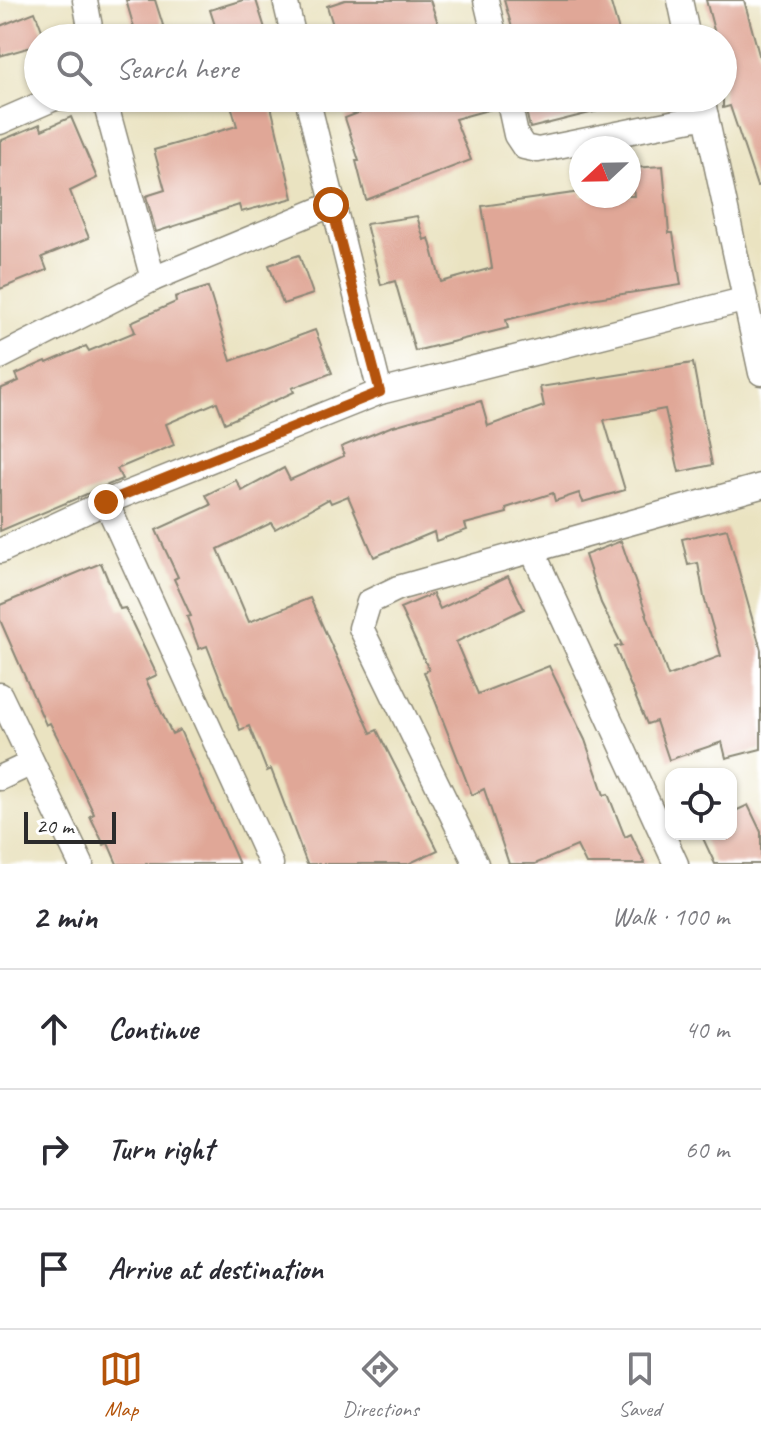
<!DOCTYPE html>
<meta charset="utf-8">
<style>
:root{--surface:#fff;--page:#f7f7f7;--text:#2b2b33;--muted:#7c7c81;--line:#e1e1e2;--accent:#b45309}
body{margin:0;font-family:Caveat,sans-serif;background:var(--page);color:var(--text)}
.controls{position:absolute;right:24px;bottom:24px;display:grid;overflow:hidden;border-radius:16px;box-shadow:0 2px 6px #0004}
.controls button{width:72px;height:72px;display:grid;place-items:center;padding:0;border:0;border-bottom:2px solid var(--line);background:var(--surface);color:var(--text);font:40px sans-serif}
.compass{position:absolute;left:569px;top:136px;width:72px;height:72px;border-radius:50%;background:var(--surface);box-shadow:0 2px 6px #0004;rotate:248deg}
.scale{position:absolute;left:24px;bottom:20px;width:92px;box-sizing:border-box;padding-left:8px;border:4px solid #2b2b2b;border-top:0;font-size:22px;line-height:28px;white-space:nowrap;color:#2b2b2b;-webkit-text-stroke:6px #fff;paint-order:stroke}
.stop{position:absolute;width:24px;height:24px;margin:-18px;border:6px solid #b45309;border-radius:50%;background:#fff}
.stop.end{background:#b45309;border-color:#fff;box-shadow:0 2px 8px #0008}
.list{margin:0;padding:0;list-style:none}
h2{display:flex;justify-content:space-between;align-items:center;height:104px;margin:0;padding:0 32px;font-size:34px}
h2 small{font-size:26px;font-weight:400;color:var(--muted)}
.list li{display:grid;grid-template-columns:52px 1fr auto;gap:24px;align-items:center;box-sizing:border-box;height:120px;padding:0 32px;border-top:2px solid var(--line)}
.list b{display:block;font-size:30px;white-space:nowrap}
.list em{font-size:26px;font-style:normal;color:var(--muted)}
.icon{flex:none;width:44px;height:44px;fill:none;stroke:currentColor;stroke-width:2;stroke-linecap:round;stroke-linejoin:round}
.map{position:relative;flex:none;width:761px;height:864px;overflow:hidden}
.search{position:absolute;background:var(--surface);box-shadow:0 2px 6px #0004;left:24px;right:24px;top:24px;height:88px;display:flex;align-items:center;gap:20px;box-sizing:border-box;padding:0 28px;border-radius:44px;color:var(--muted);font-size:30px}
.sheet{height:464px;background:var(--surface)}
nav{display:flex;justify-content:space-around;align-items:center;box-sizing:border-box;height:112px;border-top:2px solid var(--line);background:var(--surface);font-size:22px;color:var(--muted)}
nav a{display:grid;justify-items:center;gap:4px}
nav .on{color:var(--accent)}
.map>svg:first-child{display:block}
.building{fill:#e0a797}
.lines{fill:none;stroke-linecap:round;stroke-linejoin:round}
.minor-casing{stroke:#8a8776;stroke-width:27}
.minor{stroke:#fff;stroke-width:24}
.route{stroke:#b45309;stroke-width:10}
</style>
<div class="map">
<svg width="761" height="864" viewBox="0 0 761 864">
<rect width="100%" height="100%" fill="#fff"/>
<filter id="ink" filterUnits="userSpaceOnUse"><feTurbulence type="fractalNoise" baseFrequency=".0125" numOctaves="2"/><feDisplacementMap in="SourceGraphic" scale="16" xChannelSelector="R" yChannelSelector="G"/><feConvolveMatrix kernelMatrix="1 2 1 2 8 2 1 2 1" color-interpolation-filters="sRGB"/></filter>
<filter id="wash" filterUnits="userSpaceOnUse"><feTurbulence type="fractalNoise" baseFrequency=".006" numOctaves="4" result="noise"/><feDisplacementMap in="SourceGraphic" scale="32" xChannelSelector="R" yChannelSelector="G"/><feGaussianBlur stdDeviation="1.8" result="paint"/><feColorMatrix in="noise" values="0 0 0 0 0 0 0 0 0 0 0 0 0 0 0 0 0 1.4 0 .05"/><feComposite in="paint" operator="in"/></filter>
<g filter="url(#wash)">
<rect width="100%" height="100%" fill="#eae3c1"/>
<g id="blocks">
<!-- building -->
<g class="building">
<polygon points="126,0 155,0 167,38 137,38"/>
<polygon points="243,0 256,0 268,38 219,38 210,10"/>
<polygon points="345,0 430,0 443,38 337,38 327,6"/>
<polygon points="504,0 610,0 621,38 515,38"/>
<polygon points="706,0 744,0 761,62 761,185 757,186 730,106 723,108 723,38 716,38"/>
<polygon points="35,12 45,38 38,38 38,45 0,56 0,26"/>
<polygon points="229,98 269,98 293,198 241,212 239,205 156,232 146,196 165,190 154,150 237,126"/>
<polygon points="356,98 493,98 495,108 455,119 471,160 366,200 356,161 359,161 345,118 361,112"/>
<polygon points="523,98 613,98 614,107 530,128"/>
<polygon points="71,117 97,178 70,191 89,238 42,257 47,270 0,289 0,141 40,124 42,130"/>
<polygon points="663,166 669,233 673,233 681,285 590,299 506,320 508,328 415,351 395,281 381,285 366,224 417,216 424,240 429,238 441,282 492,268 482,206 581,192 581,196 634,196 631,168"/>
<polygon points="299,255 313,294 283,304 269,265"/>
<polygon points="208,287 231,361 315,330 332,373 292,388 294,392 225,423 217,402 166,424 174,445 117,469 122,479 0,531 0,389 19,381 16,374 46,361 47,363 86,346 89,351 135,332 131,322 176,302 175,297"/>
<polygon points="693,363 712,465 679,472 665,409 604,420 625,490 583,502 579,493 555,501 553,493 506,508 507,513 465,524 467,530 436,541 434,532 374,557 348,496 331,503 329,499 275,529 271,523 218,549 249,622 310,598 371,733 377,730 438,850 408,864 307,864 271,769 267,771 249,726 240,730 207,646 199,649 187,617 191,616 174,579 178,577 156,530 211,505 206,495 236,480 242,491 284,468 290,480 344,456 341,447 390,427 481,401 488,426 544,406 540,387"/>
<polygon points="727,529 761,650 761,749 726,758 722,742 669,760 656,721 647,724 627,677 615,647 622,645 601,603 585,555 621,541 668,676 721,656 704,597 698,563 688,565 682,539"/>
<polygon points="101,563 120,609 125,608 157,675 146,680 172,734 180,730 239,864 117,864 108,843 104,845 90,816 94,814 69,760 50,723 46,725 0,620 0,605"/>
<polygon points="508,576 524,609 456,642 478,694 549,666 585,740 604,795 608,794 625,837 631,834 645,864 586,864 577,846 535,864 509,864 484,789 472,795 424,672 429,670 400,608 433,594 440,609"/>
<polygon points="748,805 761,832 761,864 715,864 701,834 731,834 731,813"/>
</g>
</g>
</g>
<g filter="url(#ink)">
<use href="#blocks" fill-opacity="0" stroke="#8a8776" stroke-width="2"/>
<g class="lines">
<defs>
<g id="minor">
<polyline points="85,0 92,38"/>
<polyline points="285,0 294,38"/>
<polyline points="486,0 495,38"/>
<polyline points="680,0 688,38"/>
<polyline points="104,98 153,279"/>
<polyline points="307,98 380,392"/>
<polyline points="508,98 516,135 524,147 538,150 706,116"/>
<polyline points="702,98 761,373"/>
<polyline points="0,122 55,98"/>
<polyline points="0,357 153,279 331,205"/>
<polyline points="106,502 271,864"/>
<polyline points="532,550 676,864"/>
<polyline points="0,551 106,502 380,392 743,300"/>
<polyline points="0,695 81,864"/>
<polyline points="0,778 32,763"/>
<polyline points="476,864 361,628 369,602 398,588 761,486"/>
</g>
</defs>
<!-- minor casing -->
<use href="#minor" class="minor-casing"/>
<!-- minor -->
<use href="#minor" class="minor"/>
</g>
</g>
<g class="lines" filter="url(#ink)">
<!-- route -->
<polyline class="route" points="106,502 380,392 331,205"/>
</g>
</svg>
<div class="controls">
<button><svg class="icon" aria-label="locate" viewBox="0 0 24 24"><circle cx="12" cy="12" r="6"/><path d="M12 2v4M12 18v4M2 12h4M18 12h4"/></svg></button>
</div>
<svg class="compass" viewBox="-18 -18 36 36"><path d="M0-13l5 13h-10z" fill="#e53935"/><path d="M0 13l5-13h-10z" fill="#7c7c81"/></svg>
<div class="scale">20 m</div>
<div class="stop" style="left:331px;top:205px"></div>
<div class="stop end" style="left:106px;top:502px"></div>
<div class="search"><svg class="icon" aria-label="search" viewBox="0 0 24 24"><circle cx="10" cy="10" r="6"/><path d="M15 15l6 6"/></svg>Search here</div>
</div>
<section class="sheet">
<h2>2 min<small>Walk · 100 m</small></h2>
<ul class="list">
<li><svg class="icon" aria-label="ahead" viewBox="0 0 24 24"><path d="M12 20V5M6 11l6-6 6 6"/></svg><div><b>Continue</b></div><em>40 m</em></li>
<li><svg class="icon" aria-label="right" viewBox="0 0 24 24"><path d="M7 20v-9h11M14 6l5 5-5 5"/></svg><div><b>Turn right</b></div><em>60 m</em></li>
<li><svg class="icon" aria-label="arrive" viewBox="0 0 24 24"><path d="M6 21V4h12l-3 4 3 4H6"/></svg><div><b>Arrive at destination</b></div></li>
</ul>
</section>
<nav>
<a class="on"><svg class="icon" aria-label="map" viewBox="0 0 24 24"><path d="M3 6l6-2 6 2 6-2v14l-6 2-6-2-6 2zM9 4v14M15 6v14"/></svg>Map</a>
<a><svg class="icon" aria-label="directions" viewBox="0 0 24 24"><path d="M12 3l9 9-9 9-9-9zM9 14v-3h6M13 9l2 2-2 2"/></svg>Directions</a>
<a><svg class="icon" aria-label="saved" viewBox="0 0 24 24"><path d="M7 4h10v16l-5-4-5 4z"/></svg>Saved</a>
</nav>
